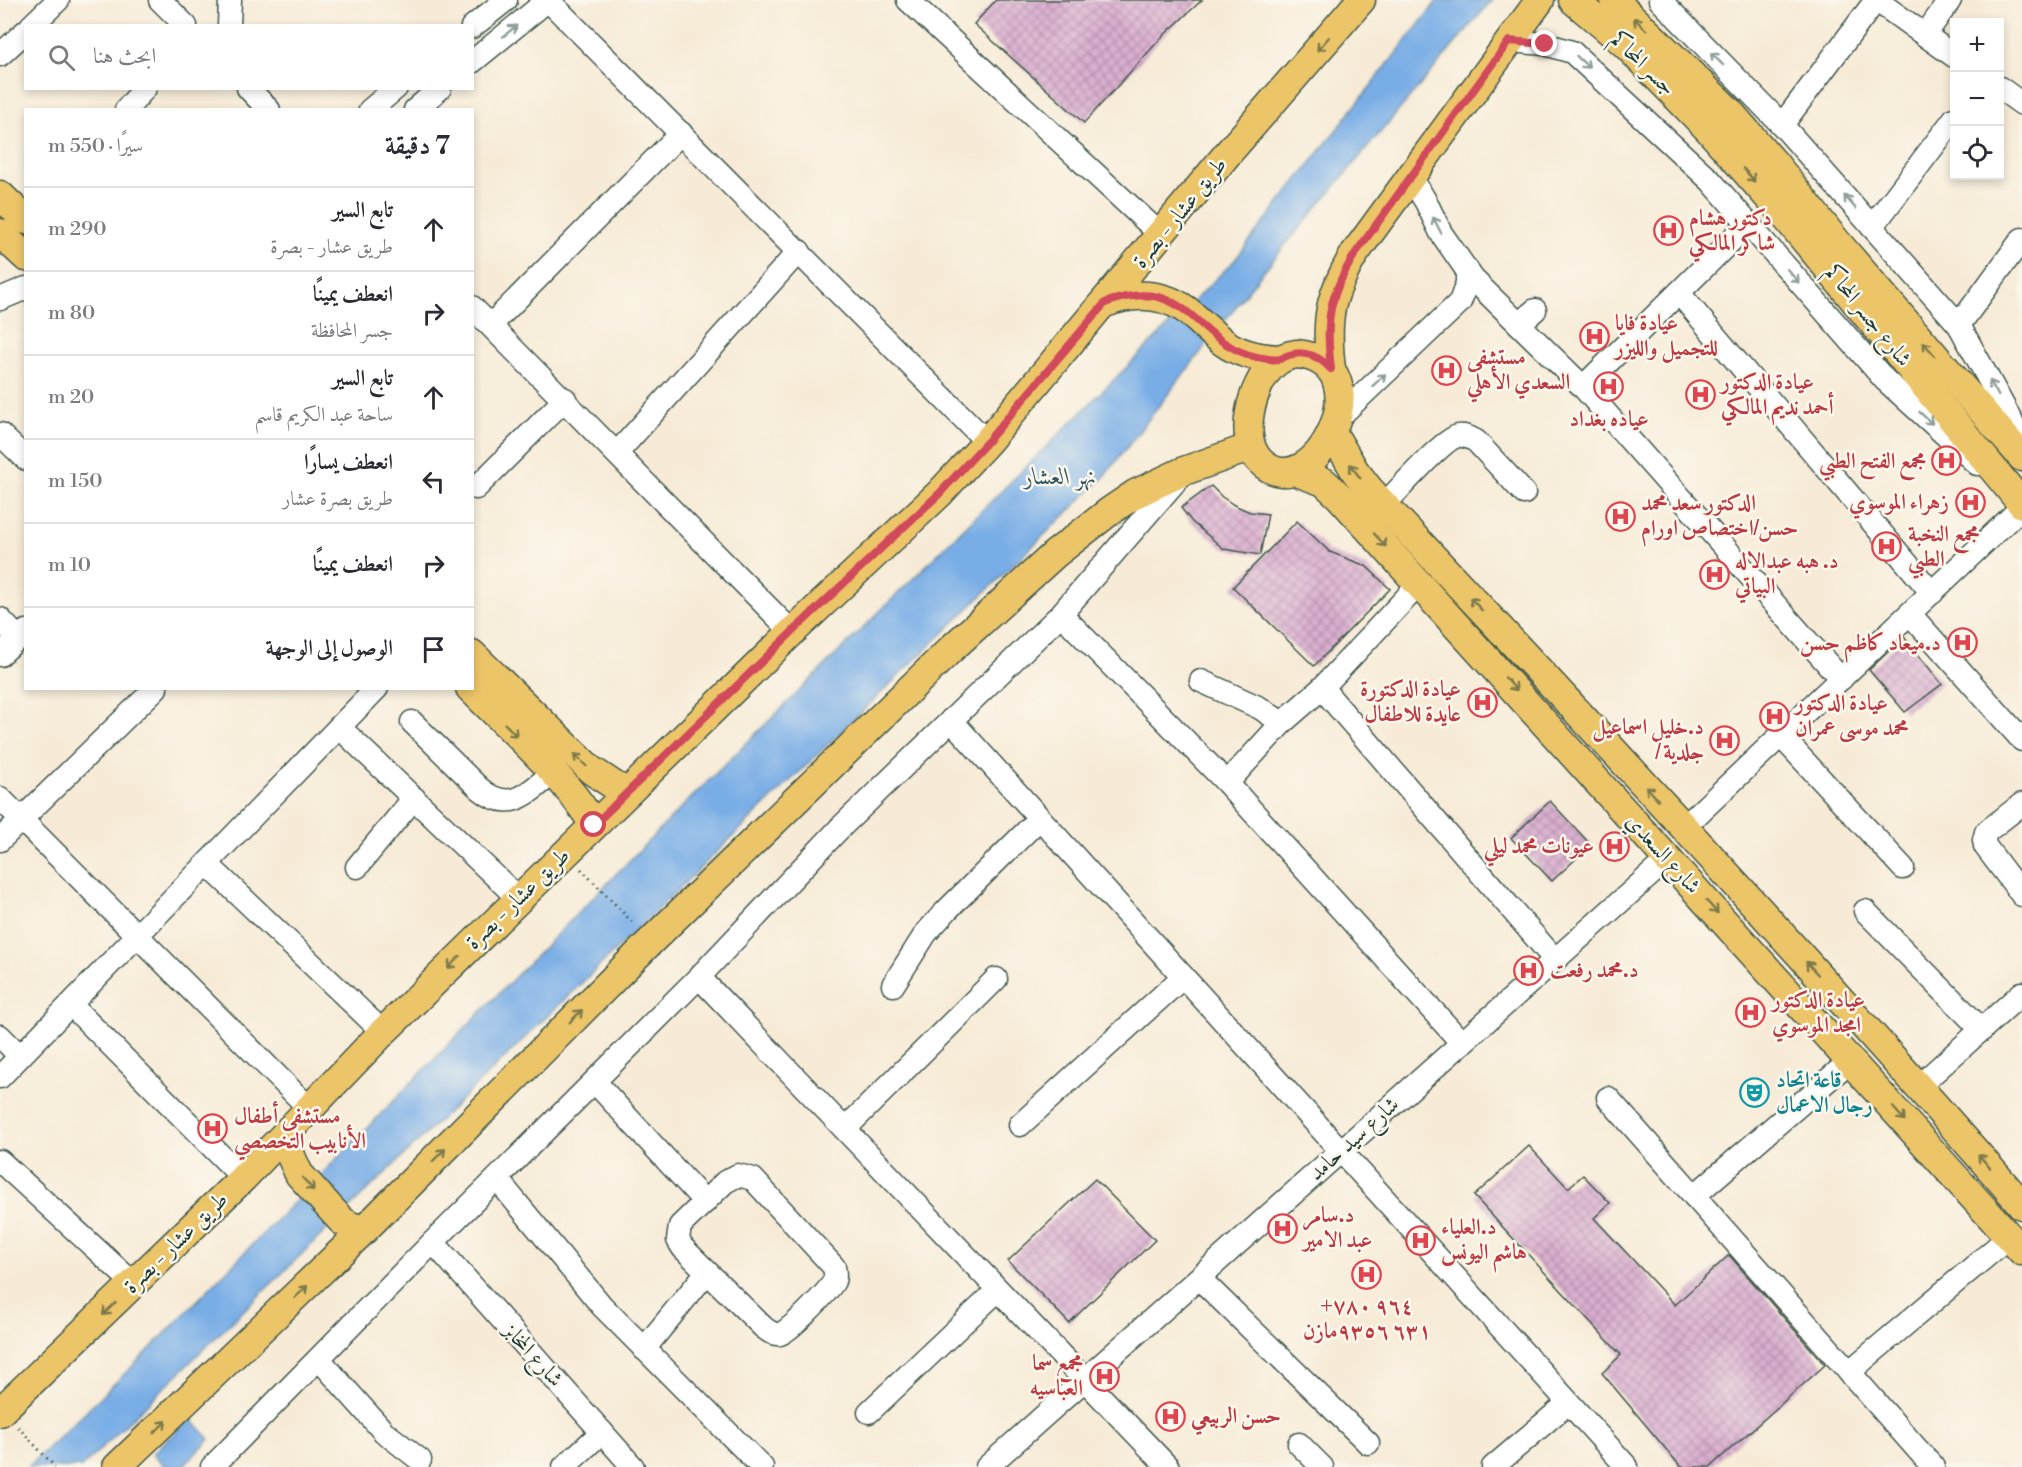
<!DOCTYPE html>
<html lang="ar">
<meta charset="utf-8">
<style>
:root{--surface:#fff;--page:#f7f7f7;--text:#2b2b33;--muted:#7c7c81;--line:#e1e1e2}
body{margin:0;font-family:"Libre Bodoni",Amiri,serif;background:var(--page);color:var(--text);direction:rtl}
.controls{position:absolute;right:18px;top:18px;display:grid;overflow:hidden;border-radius:0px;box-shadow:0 3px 9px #0003}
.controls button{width:54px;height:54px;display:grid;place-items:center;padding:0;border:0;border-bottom:2px solid var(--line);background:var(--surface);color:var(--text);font:30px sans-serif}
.stop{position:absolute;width:18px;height:18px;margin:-14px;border:4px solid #d1495b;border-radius:50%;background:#fff}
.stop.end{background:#d1495b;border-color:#fff;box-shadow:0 2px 6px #0008}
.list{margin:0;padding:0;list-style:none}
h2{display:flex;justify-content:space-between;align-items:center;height:78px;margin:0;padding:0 24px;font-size:26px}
h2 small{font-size:20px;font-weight:400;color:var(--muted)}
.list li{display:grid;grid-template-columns:39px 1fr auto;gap:18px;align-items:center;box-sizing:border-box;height:84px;padding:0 24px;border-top:2px solid var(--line)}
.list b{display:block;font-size:22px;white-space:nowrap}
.list p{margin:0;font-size:20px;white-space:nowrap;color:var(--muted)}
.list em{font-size:20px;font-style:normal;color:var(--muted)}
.icon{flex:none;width:33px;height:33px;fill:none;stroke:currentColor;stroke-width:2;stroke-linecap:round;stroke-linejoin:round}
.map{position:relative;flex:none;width:2022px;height:1467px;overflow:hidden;direction:ltr}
.search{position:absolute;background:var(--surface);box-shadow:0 3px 9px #0003;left:24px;top:24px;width:450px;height:66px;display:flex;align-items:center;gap:15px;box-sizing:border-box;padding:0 21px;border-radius:0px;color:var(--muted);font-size:22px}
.panel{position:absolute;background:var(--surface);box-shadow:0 3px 9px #0003;left:24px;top:108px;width:450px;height:582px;border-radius:0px;direction:rtl}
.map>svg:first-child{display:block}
.water{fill:#78ade6;stroke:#4c758d;stroke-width:1.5}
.building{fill:url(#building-cross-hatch)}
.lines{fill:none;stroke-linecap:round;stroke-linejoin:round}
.minor-casing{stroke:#3f574c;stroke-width:25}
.major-casing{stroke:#3f574c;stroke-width:31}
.path{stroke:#3f574c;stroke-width:3;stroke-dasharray:1.5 4.5;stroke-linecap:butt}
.minor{stroke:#fff;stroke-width:22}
.major{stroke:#edc569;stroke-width:28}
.oneway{stroke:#7c7a4c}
.oneway2{stroke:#8f9e9a}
.route{stroke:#d1495b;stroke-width:8}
.labels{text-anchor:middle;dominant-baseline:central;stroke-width:5;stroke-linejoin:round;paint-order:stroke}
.street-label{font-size:22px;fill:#1f3d34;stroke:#fbf7ec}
.health-label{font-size:22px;font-weight:bold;fill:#be3a42;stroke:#fbf7ec;text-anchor:start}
.culture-label{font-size:22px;font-weight:bold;fill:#0d838f;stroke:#fbf7ec;text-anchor:start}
.water-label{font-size:24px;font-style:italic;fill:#355960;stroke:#fbf7ec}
</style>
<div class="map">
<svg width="2022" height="1467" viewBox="0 0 2022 1467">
<defs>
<pattern id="building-cross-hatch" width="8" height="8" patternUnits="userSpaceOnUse" patternTransform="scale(1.5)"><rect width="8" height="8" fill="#dbafd0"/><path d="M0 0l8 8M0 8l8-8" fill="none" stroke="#b190aa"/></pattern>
</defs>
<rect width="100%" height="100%" fill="#fbf7ec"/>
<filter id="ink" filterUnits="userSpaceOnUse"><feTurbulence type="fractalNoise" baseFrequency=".0167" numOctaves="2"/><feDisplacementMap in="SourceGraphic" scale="12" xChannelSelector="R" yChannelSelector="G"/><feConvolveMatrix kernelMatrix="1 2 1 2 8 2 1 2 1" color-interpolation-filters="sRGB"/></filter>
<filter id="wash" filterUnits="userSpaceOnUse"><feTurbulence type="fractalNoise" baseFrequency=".008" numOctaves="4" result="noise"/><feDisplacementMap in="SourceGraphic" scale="24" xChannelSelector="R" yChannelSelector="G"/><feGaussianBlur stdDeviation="1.35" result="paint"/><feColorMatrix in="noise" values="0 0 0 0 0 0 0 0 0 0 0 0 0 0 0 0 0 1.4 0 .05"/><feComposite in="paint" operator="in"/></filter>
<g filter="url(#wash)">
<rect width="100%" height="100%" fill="#f7ebd7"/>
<!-- water -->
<g class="water">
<polygon points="1438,0 1492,0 1261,274 1104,477 82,1467 28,1467 144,1355 681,808 1234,261"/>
<polygon points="190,1418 210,1439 182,1467 166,1467 152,1454"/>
</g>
<g id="blocks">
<!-- building -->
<g class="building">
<polygon points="996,0 1202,0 1162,37 1084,123 974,24"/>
<polygon points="1211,486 1222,497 1234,505 1250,512 1268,514 1260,555 1224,549 1192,522 1181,508"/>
<polygon points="1297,521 1330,552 1366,566 1390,589 1314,666 1233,587"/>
<polygon points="1904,637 1942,684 1905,712 1869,670"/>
<polygon points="1550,801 1591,845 1552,881 1511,838"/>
<polygon points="1529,1146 1568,1188 1583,1175 1610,1203 1594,1218 1675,1305 1729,1255 1825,1365 1710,1467 1681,1467 1602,1373 1621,1355 1474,1196"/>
<polygon points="1095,1179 1155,1240 1069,1323 1008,1261"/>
</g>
</g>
</g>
<g filter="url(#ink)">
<use href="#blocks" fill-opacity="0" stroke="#3f574c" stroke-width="1.5"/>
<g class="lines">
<defs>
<g id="minor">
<polyline points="160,0 186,26"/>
<polyline points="548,0 987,442"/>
<polyline points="908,0 1161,235"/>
<polyline points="1660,0 1782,125 1959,325 2022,440"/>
<polyline points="1876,0 1954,56"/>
<polyline points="31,26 58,0"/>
<polyline points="229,26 230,0"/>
<polyline points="472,27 506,0"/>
<polyline points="1925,35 1950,0"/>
<polyline points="1509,41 1545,44 1572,52 1711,181 1885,380 1977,464"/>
<polyline points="0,55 26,31"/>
<polyline points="472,62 548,0"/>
<polyline points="248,88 269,110"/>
<polyline points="2000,88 2022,104"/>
<polyline points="126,110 145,88"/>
<polyline points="370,110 396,88"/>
<polyline points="415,110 440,88"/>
<polyline points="1782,125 1876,0"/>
<polyline points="1411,177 1426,202 1441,233 1473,279 1583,387 1841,679"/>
<polyline points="1872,227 1954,119"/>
<polyline points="1679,293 1932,593"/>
<polyline points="0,299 26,288"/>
<polyline points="472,307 792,632"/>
<polyline points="1519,324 1535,310"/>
<polyline points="491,325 681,133"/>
<polyline points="1959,325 2022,239"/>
<polyline points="1583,387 1748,224"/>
<polyline points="1336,420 1460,302 1467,283 1467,269"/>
<polyline points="0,434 26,459"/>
<polyline points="617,453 799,251"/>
<polyline points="476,488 565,399"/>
<path d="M1384,505C1397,492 1443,439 1458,436C1465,435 1470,438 1476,441L1524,493"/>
<polyline points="1061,614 1227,783 1462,1043"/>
<polyline points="1910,614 2022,740"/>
<polyline points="0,619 18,638"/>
<polyline points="0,655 26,631"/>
<polyline points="1201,681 1260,708 1282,723"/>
<polyline points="1322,688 1555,960"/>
<polyline points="951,720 1627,1467"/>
<path d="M412,722L479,788C510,815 528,793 554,772"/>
<polyline points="339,727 519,899"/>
<polyline points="1781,736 1903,868"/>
<polyline points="1227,783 1282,723 1322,688 1420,583"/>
<polyline points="0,798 310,1109"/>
<polyline points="2022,804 1986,832 1984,840 1985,846 2022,895"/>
<polyline points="1683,828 2022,507"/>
<polyline points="0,840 156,688"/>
<polyline points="207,864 383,1032"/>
<polyline points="357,867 414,798"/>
<polyline points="1865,911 1982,1030"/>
<polyline points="699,977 1168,1467"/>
<polyline points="893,985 926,933 947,910 1039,819"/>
<polyline points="71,1005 243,1178"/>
<polyline points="0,1036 20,1056"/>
<polyline points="0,1077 377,688"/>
<polyline points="595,1082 705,1202"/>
<polyline points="1919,1086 2022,993"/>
<polyline points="1608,1098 1933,1467"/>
<polyline points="1020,1125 1183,977"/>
<polyline points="845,1129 996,979"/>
<polyline points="0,1161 134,1284"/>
<path d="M738,1175L753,1179L834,1267C835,1272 836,1276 834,1281C829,1291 789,1332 780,1334C773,1335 768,1331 763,1327L683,1248L678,1240L680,1226L725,1182Z"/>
<polyline points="497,1179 602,1306 762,1467"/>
<polyline points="1694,1196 1850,1061"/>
<polyline points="433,1242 633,1467"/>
<polyline points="1199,1278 1368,1443"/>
<polyline points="644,1349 707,1272"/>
<polyline points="319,1359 384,1432 420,1460"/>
<polyline points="1849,1372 2009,1237"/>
<polyline points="869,1412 998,1290"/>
<polyline points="1299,1444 1322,1467"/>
<polyline points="212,1467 433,1242 699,977 839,829 1061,614 1181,475"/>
<polyline points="564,1467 602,1432"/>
<polyline points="987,1467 1668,859"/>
<polyline points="1493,1467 1568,1403"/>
</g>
<g id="major">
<polyline points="1573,0 1624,43 1710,131 1785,216 2022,504"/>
<polyline points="1614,0 1727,109 1775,164 1836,241 2022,457"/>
<polyline points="0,195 26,220"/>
<polyline points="0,233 26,257"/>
<path d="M1105,303C1132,293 1160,292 1185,309C1198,319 1210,332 1223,342C1239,354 1260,358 1280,359"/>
<path d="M1297,354C1388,362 1312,514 1260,461C1237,438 1252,384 1273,365C1280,358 1288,355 1297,354Z"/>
<path d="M1331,369C1325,319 1329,296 1355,253L1540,0"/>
<path d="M1332,432L1355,471L1369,489C1590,724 1810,961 2022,1205"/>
<polyline points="1294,471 1324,482 1340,497 2022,1251"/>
<polyline points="472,654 591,770 615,786 628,792"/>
<path d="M470,688C513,732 562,773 594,825"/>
<polyline points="288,1131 290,1154 299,1174 342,1221 353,1227 365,1229"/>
<polyline points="0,1412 243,1178 383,1032 792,632 939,494 987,442 1229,152 1361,0"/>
<polyline points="117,1467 365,1229 651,941 950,650 1055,554 1110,511 1135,494 1184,471 1251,447"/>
</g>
</defs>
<!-- minor casing -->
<use href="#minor" class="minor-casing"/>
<!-- major casing -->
<use href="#major" class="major-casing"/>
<!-- path -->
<g class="path">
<polyline points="581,869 635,925"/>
<polyline points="18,1427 55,1467"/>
</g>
<!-- minor -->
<use href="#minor" class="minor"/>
<!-- major -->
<use href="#major" class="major"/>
</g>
<!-- one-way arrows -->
<defs><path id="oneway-shaft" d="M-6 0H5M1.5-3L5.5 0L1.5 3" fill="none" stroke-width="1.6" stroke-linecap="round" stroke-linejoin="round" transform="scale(1.5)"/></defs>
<g class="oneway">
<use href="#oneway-shaft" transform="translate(1640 24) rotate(-136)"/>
<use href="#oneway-shaft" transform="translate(1323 44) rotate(131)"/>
<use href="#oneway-shaft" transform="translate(1749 175) rotate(49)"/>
<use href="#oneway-shaft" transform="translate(1929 349) rotate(-131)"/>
<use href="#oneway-shaft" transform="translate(1355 471) rotate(-126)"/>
<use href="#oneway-shaft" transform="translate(1380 540) rotate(47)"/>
<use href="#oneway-shaft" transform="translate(1476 604) rotate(-133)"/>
<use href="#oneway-shaft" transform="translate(1511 684) rotate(48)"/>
<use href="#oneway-shaft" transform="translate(511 730) rotate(45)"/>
<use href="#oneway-shaft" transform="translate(580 760) rotate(-136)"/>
<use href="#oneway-shaft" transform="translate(1652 793) rotate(-133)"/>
<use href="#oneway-shaft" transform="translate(1712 907) rotate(48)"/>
<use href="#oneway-shaft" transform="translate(454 962) rotate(136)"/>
<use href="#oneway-shaft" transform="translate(1812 968) rotate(-132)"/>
<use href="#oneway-shaft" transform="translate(576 1016) rotate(-45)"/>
<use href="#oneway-shaft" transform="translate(1899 1114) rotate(48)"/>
<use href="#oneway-shaft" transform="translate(439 1155) rotate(-45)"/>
<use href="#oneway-shaft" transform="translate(1984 1161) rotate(-131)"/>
<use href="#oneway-shaft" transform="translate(308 1184) rotate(48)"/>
<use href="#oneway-shaft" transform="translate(301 1292) rotate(-44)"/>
<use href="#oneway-shaft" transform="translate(109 1309) rotate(136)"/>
<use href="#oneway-shaft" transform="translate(160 1427) rotate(-44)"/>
</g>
<g class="oneway2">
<use href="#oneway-shaft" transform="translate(510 31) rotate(-39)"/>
<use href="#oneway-shaft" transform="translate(1717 59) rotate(-135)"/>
<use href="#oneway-shaft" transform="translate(1583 62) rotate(43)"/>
<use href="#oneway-shaft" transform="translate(1850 202) rotate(-131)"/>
<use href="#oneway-shaft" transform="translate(1437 225) rotate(-117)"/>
<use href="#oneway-shaft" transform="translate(1793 276) rotate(49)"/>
<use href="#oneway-shaft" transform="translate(1379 380) rotate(-43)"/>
<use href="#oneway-shaft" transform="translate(1994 388) rotate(-119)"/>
<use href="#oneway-shaft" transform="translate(1926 418) rotate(43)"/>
</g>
</g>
<g class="lines" filter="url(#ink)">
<!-- route -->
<path class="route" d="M594,825L792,632L939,494L987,442L1105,303C1189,272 1193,343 1257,357C1264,358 1274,361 1280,359C1283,358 1286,356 1289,355C1305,350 1320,357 1331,369C1325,319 1329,296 1355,254L1509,41L1545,44"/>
</g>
<!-- icons -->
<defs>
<symbol id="hospital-ring" viewBox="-11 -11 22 22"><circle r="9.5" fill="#fbf7ec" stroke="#e0444e" stroke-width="1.5"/><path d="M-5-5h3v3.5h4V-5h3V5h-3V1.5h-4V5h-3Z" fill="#e0444e"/></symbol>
<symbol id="theatre-ring" viewBox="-11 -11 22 22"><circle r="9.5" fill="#fbf7ec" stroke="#0f9aa8" stroke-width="1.5"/><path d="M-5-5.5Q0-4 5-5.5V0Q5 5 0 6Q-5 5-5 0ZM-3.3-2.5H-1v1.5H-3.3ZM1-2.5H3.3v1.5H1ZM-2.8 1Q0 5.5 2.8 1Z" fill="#0f9aa8"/></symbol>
</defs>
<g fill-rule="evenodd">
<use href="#hospital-ring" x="1652" y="214" width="33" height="33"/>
<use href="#hospital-ring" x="1578" y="320" width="33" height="33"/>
<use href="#hospital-ring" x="1430" y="354" width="33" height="33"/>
<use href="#hospital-ring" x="1592" y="370" width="33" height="33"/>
<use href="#hospital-ring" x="1684" y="378" width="33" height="33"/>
<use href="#hospital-ring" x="1930" y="444" width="33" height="33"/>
<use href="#hospital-ring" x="1954" y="486" width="33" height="33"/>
<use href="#hospital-ring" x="1604" y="500" width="33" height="33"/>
<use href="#hospital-ring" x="1870" y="530" width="33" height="33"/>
<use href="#hospital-ring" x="1698" y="558" width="33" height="33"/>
<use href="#hospital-ring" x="1946" y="626" width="33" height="33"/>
<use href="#hospital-ring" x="1466" y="686" width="33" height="33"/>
<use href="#hospital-ring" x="1758" y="700" width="33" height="33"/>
<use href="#hospital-ring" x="1708" y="724" width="33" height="33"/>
<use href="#hospital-ring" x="1598" y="830" width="33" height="33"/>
<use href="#hospital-ring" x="1512" y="954" width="33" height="33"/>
<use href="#hospital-ring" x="1734" y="996" width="33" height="33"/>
<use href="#theatre-ring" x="1738" y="1076" width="33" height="33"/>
<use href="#hospital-ring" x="196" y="1112" width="33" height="33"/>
<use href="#hospital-ring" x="1266" y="1212" width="33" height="33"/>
<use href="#hospital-ring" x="1404" y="1224" width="33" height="33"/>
<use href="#hospital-ring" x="1350" y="1258" width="33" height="33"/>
<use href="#hospital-ring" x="1088" y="1360" width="33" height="33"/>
<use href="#hospital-ring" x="1154" y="1400" width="33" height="33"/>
</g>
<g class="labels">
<!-- street labels -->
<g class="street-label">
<text transform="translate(1643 64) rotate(44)">جسر المحاكم</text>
<text transform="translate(1180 213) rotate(-51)">طريق عشار - بصرة</text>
<text transform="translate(1868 316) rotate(51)">شارع جسر المحاكم</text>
<text transform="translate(1663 854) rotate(48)">شارع السعدي</text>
<text transform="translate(518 899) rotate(-44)">طريق عشار - بصرة</text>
<text transform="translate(1354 1139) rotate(-42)">شارع سيد حامد</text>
<text transform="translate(176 1243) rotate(-44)">طريق عشار - بصرة</text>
<text transform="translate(533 1355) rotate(48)">شارع المخابز</text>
</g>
<!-- health labels -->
<g class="health-label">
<text x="1689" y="218">دكتور هشام<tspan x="1689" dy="25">شاكر المالكي</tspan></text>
<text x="1615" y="323">عيادة فايا<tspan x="1615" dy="25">للتجميل والليزر</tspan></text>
<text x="1467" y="357">مستشفى<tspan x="1467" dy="25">السعدي الأهلي</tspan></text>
<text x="1721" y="382">عيادة الدكتور<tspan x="1721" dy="25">أحمد نديم المالكي</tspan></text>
<text x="1609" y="419" text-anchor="middle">عياده بغداد</text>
<text x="1926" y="461" text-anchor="end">مجمع الفتح الطبي</text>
<text x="1949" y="502" text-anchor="end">زهراء الموسوي</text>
<text x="1641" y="503">الدكتور سعد محمد<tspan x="1641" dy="25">حسن/اختصاص اورام</tspan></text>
<text x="1908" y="534">مجمع النخبة<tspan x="1908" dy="25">الطبي</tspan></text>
<text x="1735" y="561">د. هبه عبدالاله<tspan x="1735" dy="25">البياتي</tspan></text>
<text x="1941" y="643" text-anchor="end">د.ميعاد كاظم حسن</text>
<text x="1461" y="689" text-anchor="end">عيادة الدكتورة<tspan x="1461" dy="25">عايدة للاطفال</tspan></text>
<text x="1795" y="703">عيادة الدكتور<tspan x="1795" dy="25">محمد موسى عمران</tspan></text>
<text x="1704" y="727" text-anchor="end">د.خليل اسماعيل<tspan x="1704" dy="25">/ جلدية</tspan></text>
<text x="1594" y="846" text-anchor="end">عيونات محمد ليلي</text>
<text x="1550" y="970">د.محمد رفعت</text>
<text x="1772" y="1000">عيادة الدكتور<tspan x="1772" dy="25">امجد الموسوي</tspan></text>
<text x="234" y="1116">مستشفى أطفال<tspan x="234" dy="25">الأنابيب التخصصي</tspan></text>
<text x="1303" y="1215">د.سامر<tspan x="1303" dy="25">عبد الامير</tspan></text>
<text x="1441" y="1227">د.العلياء<tspan x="1441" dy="25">هاشم اليونس</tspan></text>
<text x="1367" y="1306" text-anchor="middle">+٩٦٤ ٧٨٠<tspan x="1367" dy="25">٦٣١ ٩٣٥٦مازن</tspan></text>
<text x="1083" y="1363" text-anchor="end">مجمع سما<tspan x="1083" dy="25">العباسيه</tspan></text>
<text x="1191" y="1416">حسن الربيعي</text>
</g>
<!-- culture labels -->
<g class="culture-label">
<text x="1776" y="1080">قاعة اتحاد<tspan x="1776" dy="25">رجال الاعمال</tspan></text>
</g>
<!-- water labels -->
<g class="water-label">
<text x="1060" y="477">نهر العشار</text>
</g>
</g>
</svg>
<div class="controls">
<button>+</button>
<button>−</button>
<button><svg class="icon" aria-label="locate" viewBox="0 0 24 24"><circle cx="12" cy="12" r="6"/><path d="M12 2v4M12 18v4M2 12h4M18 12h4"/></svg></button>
</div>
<div class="stop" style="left:594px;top:825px"></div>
<div class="stop end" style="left:1545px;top:44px"></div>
<div class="search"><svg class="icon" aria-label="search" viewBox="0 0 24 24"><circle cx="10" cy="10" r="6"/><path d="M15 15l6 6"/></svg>ابحث هنا</div>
<section class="panel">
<h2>7 دقيقة<small>سيرًا · 550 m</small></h2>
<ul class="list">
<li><svg class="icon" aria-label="ahead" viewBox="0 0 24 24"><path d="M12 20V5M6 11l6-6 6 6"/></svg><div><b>تابع السير</b><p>طريق عشار - بصرة</p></div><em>290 m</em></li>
<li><svg class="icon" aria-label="right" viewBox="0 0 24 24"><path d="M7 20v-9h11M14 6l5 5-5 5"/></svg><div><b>انعطف يمينًا</b><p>جسر المحافظة</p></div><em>80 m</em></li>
<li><svg class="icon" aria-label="ahead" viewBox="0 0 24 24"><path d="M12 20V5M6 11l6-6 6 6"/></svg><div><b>تابع السير</b><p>ساحة عبد الكريم قاسم</p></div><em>20 m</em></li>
<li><svg class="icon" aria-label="left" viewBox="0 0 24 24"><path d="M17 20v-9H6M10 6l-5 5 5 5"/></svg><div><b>انعطف يسارًا</b><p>طريق بصرة عشار</p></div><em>150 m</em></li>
<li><svg class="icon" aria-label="right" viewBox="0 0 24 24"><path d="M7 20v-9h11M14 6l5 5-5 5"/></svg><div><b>انعطف يمينًا</b></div><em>10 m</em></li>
<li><svg class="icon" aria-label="arrive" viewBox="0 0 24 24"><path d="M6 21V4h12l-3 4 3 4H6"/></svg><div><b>الوصول إلى الوجهة</b></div></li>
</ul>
</section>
</div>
